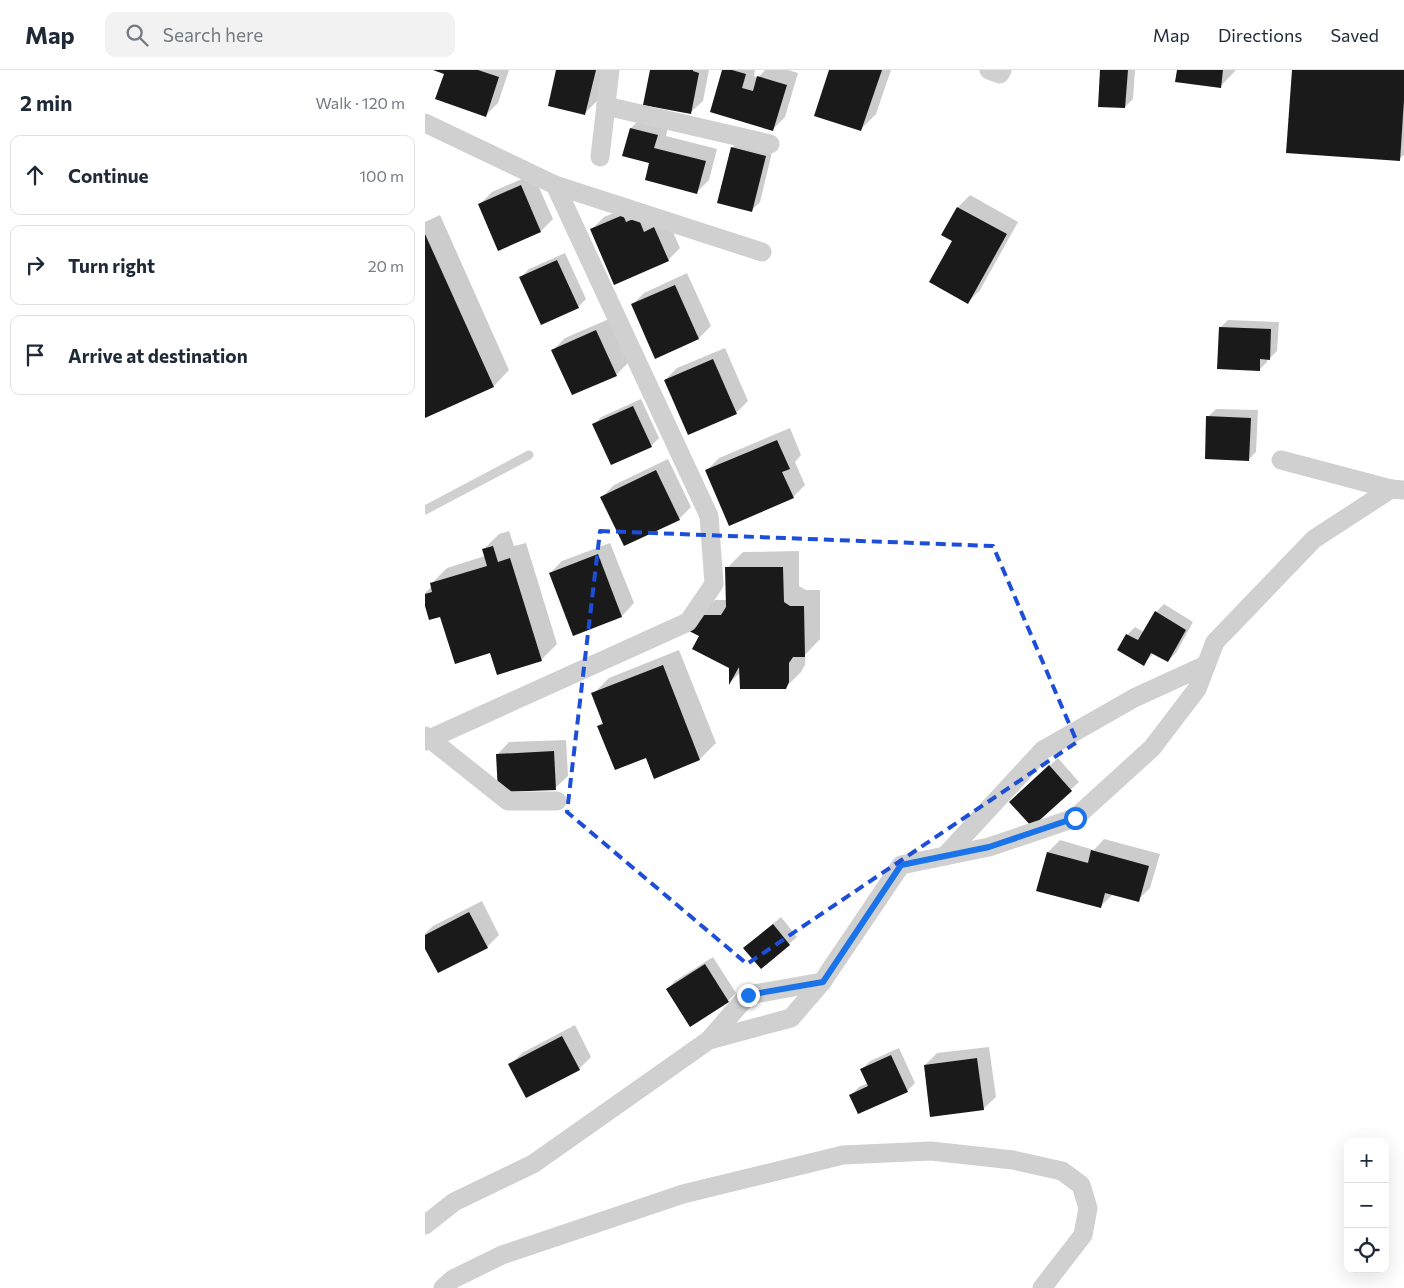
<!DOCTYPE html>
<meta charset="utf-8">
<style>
:root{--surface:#fff;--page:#f2f2f3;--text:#1f2937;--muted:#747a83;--line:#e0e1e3}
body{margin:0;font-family:Commissioner,sans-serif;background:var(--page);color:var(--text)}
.controls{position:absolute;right:15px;bottom:15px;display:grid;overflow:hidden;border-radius:10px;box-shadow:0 5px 20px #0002}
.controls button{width:45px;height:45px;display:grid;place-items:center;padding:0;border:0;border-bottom:1px solid var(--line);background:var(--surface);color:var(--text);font:25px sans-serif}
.stop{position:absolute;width:15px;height:15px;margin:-11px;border:4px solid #1a73e8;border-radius:50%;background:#fff}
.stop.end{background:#1a73e8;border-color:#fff;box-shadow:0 1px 5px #0008}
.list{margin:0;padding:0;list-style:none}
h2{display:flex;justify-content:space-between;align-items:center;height:65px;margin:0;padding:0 20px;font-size:21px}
h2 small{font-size:16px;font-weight:400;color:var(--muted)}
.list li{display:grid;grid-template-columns:32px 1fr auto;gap:15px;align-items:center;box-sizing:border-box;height:80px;margin:0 10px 10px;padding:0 10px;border:1px solid var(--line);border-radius:10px}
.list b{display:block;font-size:19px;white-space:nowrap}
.list em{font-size:16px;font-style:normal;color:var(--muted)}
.icon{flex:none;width:28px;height:28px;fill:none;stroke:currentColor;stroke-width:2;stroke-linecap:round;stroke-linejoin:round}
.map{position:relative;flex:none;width:979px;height:1218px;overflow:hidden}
header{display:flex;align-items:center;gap:30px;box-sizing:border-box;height:70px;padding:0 25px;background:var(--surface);border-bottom:1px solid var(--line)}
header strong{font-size:24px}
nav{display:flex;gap:28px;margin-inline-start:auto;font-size:18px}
.search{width:350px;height:45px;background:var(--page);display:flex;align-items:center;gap:12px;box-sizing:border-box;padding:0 18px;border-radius:10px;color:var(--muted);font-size:19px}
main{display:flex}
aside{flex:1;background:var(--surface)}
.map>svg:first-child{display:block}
.shadow{fill:#0003}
.building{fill:#1a1a1a}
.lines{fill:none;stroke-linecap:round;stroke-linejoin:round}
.lane{stroke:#d0d0d0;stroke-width:9}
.street{stroke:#d0d0d0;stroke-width:19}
.route{stroke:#1a73e8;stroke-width:6}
.marked{fill:none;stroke:#1d4ed8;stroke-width:4;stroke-dasharray:10 6;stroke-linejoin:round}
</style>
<header>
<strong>Map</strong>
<div class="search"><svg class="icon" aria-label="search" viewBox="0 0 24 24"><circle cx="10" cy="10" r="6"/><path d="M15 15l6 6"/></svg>Search here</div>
<nav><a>Map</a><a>Directions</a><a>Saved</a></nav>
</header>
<main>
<aside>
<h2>2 min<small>Walk · 120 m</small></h2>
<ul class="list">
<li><svg class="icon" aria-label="ahead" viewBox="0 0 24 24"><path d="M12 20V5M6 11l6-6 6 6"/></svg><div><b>Continue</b></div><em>100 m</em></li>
<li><svg class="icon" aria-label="right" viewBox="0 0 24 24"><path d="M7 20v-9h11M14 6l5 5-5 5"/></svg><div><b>Turn right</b></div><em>20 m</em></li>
<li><svg class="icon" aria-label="arrive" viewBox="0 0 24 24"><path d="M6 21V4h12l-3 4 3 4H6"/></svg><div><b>Arrive at destination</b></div></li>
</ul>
</aside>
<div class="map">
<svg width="979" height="1218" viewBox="0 0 979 1218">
<rect width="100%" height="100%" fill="#fff"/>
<!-- shadow -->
<g class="shadow">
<polygon points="11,0 84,0 73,33 61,45 20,3"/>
<polygon points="133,0 179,0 172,31 160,43"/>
<polygon points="227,0 284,0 278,31 265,43"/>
<polygon points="299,0 330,0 329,6 333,8 340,0 363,0 373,3 360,47 348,59"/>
<polygon points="405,0 466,0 451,44 435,60"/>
<polygon points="676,0 710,0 708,29 700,37"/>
<polygon points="753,0 811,0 795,17"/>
<polygon points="868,0 979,0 979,85 974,89"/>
<polygon points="218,46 244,53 241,66 292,79 284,110 272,122 226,92 206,58"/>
<polygon points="315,70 348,78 335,132 327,140 307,78"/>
<polygon points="108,104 128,149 116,161 55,134 67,122"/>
<polygon points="545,125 593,152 555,220 543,232 528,171 518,165 533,137"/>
<polygon points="210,134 213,141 225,136 231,150 241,146 255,178 243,190 167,159 179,147"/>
<polygon points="15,145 84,300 69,316 0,347 0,152"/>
<polygon points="140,183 161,229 153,237 96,207 104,199"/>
<polygon points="262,203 286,256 274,268 230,287 207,235 219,223"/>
<polygon points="184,249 203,293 191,305 128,280 140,268"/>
<polygon points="803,250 854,252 852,281 844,289 842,289 842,292 834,300 795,258"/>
<polygon points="300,278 323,331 311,343 240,310 252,298"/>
<polygon points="216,329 234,368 226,376 169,355 176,347"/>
<polygon points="791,339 833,340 831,382 823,390 783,347"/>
<polygon points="365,358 376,385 370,392 380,415 368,427 282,400 294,388"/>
<polygon points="243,389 266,437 254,449 177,427 189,415"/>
<polygon points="84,461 89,476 101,473 132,574 116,590 66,582 0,532 0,523 7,516 6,514 22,498 60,486 58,480 74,464"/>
<polygon points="185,473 209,533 197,546 149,564 125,503 137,491"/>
<polygon points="374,481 374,516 381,520 395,520 395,569 380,585 380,595 376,602 360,618 316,602 305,612 305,598 276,566 274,546 290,530 302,530 302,498 318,482"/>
<polygon points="739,534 768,552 751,583 743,591 729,583 718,594 693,580 702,565 710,557 719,562 731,542"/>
<polygon points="254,580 291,673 275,689 221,686 173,656 179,651 168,624 184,608"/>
<polygon points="141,670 143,706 130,718 72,685 84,672"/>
<polygon points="633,688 654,712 607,755 594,724"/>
<polygon points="679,769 735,784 725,818 713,830 688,824 675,837 623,782 635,770 669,780"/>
<polygon points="57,831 74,865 62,877 0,876 0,864 8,856"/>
<polygon points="356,847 372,867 364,874 320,878"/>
<polygon points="288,887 311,923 303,931 242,919 250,911"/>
<polygon points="150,955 166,987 154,999 85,995 97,983"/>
<polygon points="564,977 571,1027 558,1039 500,995 512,983"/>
<polygon points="474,978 490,1013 482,1021 426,1025 434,1017 443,1013 437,999 445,991"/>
</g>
<!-- building -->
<g class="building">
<polygon points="8,0 53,0 74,7 61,47 10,29 19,4"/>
<polygon points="131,0 171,0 160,45 123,36"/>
<polygon points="225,0 268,0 268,1 274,3 266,44 218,35"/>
<polygon points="297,0 307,0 321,4 317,18 328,21 332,6 362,15 348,61 285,42"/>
<polygon points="404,0 457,0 436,61 389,46"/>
<polygon points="675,0 703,0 700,38 673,37"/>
<polygon points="752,0 798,0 796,18 750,12"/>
<polygon points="867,0 979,0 979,30 975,91 861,83"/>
<polygon points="205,58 233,65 229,78 281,91 272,124 220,110 224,93 197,86"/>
<polygon points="306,77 341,86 327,142 292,133"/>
<polygon points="96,115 116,162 73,181 53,134"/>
<polygon points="532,137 582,164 543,234 504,212 527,171 516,165"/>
<polygon points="198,145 201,152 213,147 219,162 229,157 244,191 189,215 165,159"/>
<polygon points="0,164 69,317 0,348"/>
<polygon points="132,190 154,238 116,255 94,207"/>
<polygon points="250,215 274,269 230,289 206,234"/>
<polygon points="794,257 846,259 845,290 835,289 835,301 792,299"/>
<polygon points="171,260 192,306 147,325 126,280"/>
<polygon points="288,289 312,344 263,365 239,310"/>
<polygon points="208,336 227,377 186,395 167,354"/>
<polygon points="781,346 826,348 824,391 780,389"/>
<polygon points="352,370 365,399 357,402 369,428 304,456 280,400"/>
<polygon points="231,400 255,450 199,476 175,427"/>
<polygon points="68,476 73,492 85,488 117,591 72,605 65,583 30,594 15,547 4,550 0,536 0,524 7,522 5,513 62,496 57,479"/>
<polygon points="173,484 197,547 148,566 124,503"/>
<polygon points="300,497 358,497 359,532 365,536 379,536 380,587 368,587 364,593 364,612 361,619 315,619 314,597 304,615 304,598 267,579 274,566 264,561 273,545 296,545 301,537"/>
<polygon points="730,541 761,560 743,592 726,583 719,596 692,580 701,564 713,570"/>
<polygon points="238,595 275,690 229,709 221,688 190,700 172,656 178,654 166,623"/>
<polygon points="129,681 131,720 73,722 71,684"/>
<polygon points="624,695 647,721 607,757 584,732"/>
<polygon points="666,780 724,796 714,832 680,823 676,838 611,821 622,782 663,793"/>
<polygon points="44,842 63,878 13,903 0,879 0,865"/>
<polygon points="348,854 365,875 336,899 318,878"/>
<polygon points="280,894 304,932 265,957 241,919"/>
<polygon points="137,966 155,1000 101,1028 83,994"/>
<polygon points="466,985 483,1022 433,1044 424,1025 443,1016 435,999"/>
<polygon points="552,988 559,1040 505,1047 499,995"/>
</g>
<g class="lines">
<!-- lane -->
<polyline class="lane" points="0,440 104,385"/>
<!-- street -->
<g class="street">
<polyline points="564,0 575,4 577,0"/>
<polyline points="181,36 345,74"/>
<polyline points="0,53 130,115 337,182"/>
<polyline points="175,87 185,0"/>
<polyline points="856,390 966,419"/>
<polyline points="0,666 5,669 83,731 132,731"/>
<polyline points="0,671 263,552 289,514 284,446 130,115"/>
<polyline points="520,786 618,680 709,628 781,595"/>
<polyline points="284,970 323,925 397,912"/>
<polyline points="0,1155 29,1132 108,1094 284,970 366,948 397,912 476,795 564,777 650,748 727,678 772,619 790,572 889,469 966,419 979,420"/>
<polyline points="18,1218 28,1209 77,1185 258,1124 418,1085 506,1081 588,1090 637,1101 656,1115 663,1138 658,1165 617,1218"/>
</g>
</g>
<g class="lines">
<!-- route -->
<polyline class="route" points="323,925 398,912 476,795 564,777 650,748"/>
</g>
<!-- marked area -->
<path class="marked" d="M175,461L568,476L652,672L322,894L142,742Z"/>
</svg>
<div class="controls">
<button>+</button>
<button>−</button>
<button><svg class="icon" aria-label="locate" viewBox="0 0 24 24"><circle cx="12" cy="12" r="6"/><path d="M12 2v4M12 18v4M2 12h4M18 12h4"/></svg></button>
</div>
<div class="stop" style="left:650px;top:748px"></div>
<div class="stop end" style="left:323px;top:925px"></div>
</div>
</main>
